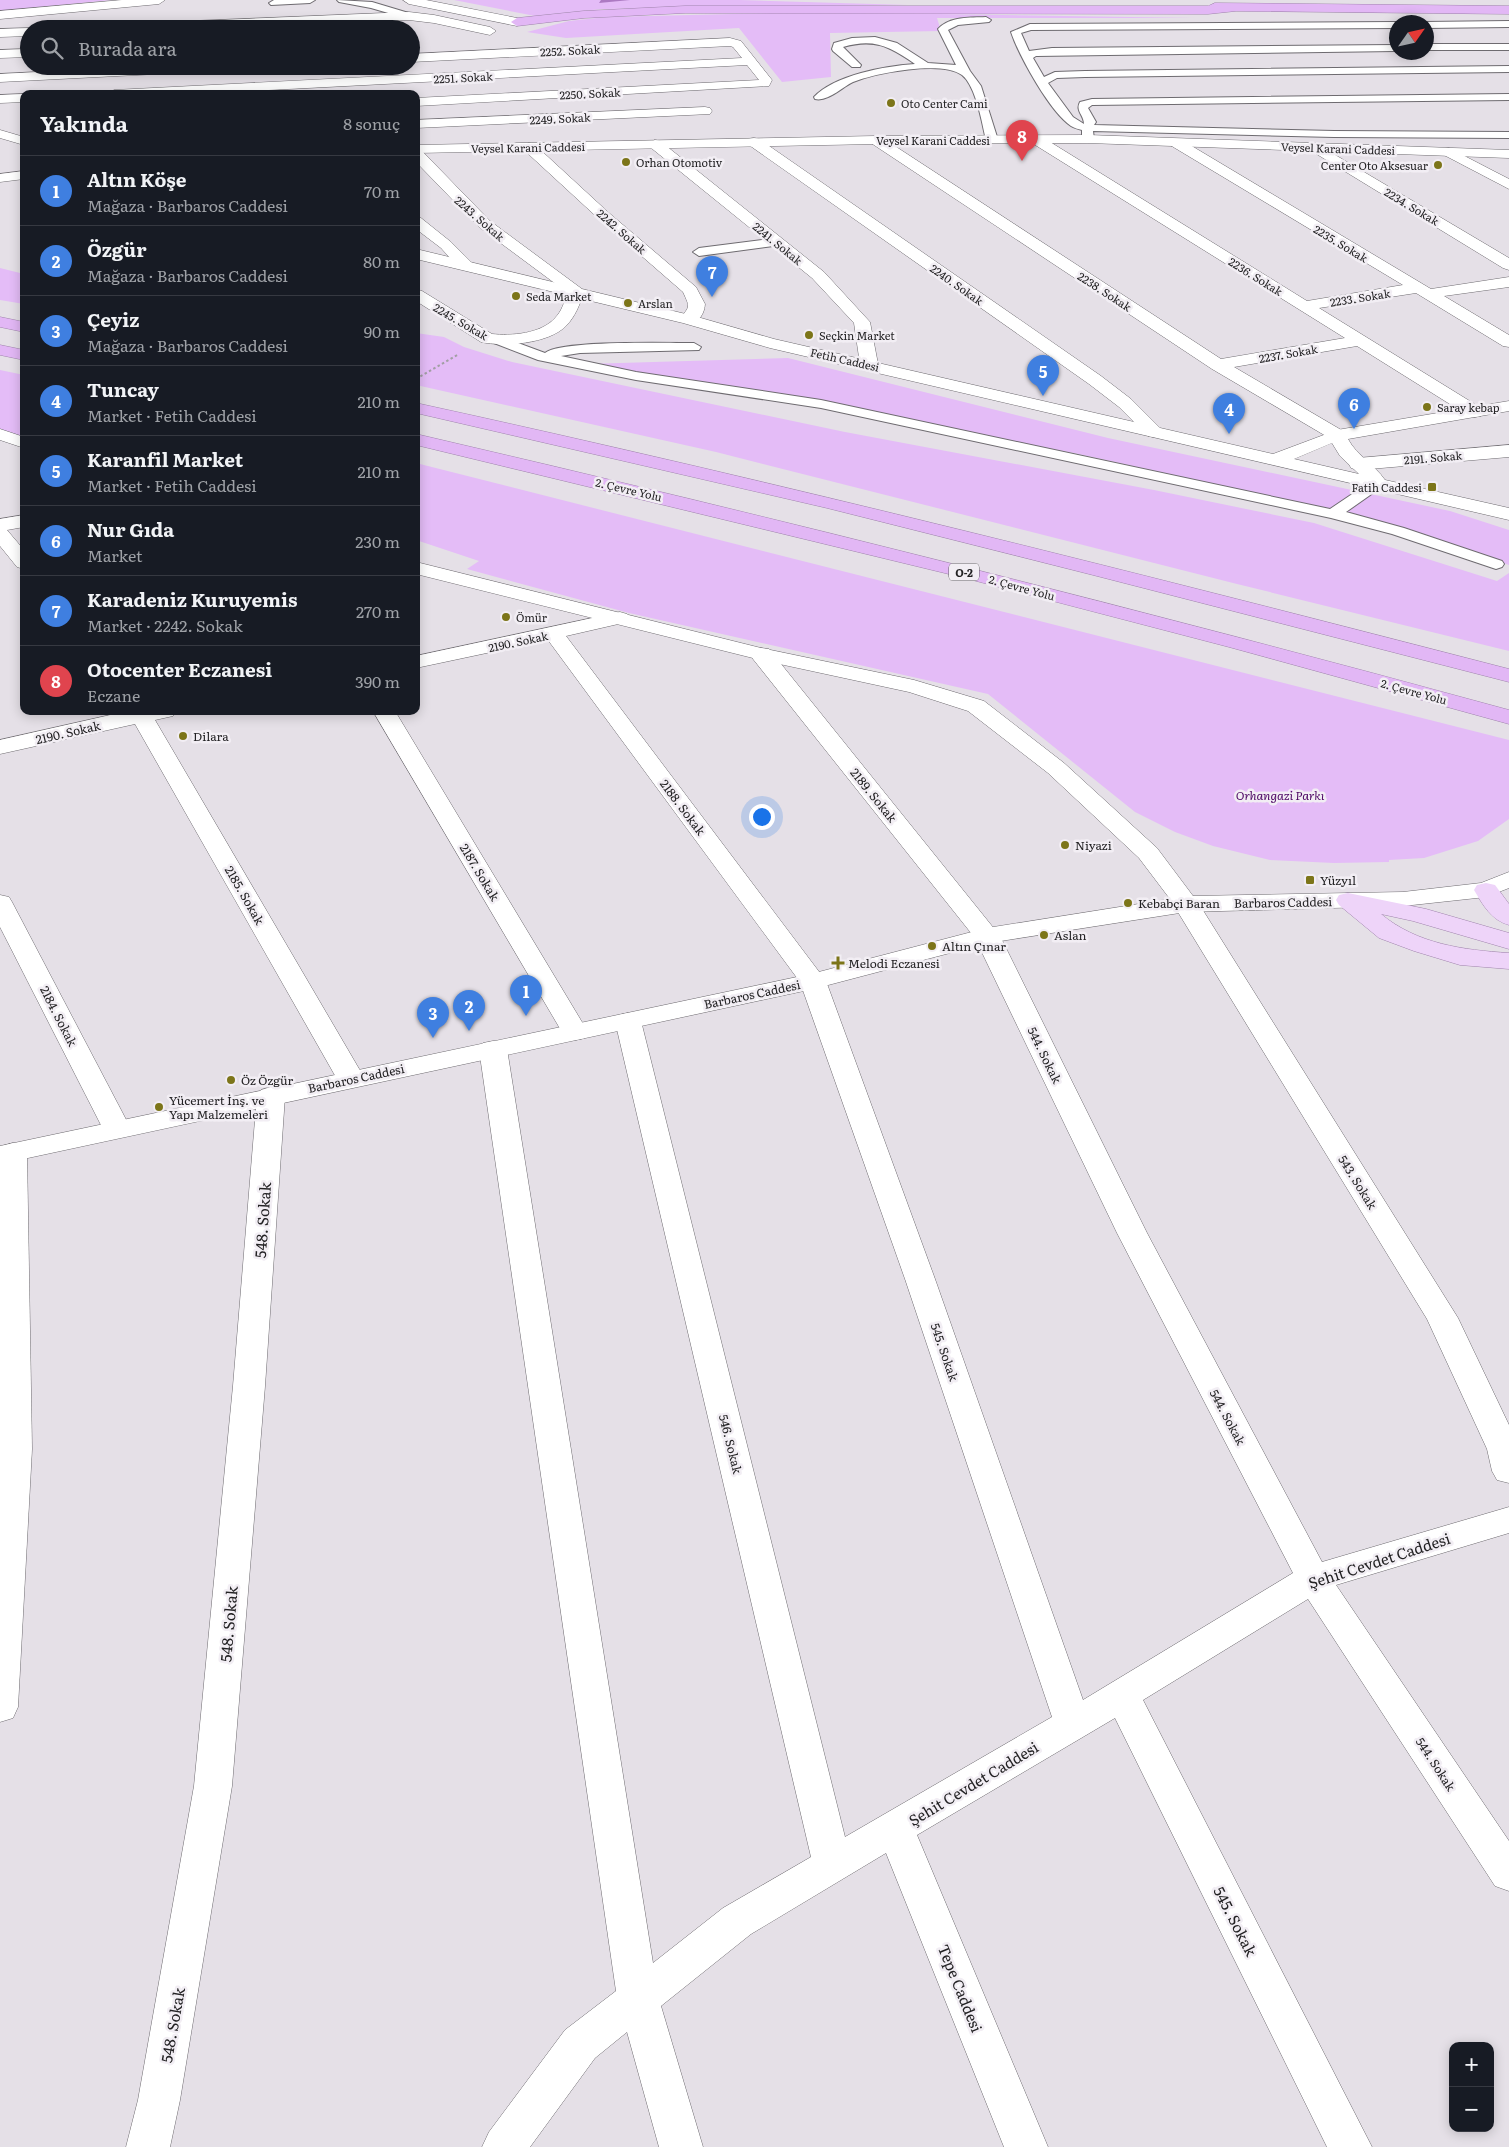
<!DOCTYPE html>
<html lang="tr">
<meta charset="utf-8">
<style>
:root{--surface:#171b24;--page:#20242c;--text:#f1f3f6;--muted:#9ea1a6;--line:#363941;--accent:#7c7519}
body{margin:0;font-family:Literata,serif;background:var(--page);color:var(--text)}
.controls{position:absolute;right:15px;bottom:15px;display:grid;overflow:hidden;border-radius:10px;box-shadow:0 2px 12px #0003}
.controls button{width:45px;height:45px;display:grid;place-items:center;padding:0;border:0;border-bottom:1px solid var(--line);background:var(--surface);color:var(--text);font:25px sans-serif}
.compass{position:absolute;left:1389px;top:15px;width:45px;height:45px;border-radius:50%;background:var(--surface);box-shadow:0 2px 12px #0003;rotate:56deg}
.you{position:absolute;left:761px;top:816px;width:18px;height:18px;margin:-12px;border:4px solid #fff;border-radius:50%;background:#1a73e8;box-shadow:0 0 0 8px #1a73e833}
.badge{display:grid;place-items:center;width:32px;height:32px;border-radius:50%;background:var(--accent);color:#fff;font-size:16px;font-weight:700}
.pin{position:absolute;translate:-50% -41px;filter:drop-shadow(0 1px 2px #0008)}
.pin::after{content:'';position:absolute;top:26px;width:18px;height:15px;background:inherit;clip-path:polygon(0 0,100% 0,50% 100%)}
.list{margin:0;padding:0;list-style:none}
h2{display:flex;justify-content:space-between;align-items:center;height:65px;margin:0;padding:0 20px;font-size:21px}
h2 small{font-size:16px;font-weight:400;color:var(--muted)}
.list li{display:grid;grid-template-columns:32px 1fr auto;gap:15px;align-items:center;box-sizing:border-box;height:70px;padding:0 20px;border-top:1px solid var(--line)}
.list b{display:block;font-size:19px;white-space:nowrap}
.list p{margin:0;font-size:16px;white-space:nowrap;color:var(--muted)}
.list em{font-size:16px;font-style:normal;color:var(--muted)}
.icon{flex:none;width:28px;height:28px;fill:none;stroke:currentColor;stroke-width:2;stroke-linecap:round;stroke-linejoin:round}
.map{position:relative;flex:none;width:1509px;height:2147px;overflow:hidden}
.search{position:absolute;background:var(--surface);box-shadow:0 2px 12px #0003;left:20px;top:20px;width:400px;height:55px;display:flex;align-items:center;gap:12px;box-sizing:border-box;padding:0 18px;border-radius:28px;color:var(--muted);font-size:19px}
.panel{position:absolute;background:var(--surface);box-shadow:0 2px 12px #0003;left:20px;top:90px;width:400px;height:625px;border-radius:10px}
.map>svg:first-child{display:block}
.green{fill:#e4bcf7}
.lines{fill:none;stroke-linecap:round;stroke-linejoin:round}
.stream{fill:#ac7ac2;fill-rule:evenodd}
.lane-casing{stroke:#6e6b70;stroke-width:2}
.street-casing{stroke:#6e6b70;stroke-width:1}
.secondary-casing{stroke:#6e6b70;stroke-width:1}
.primary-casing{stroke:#9f83ac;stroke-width:1}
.highway-casing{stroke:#9f83ac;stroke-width:1}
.path{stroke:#a29fa4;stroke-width:2;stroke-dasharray:2.5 2.5;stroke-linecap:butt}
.lane{fill:#fff;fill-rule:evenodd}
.street{fill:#fff;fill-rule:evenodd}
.secondary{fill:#fff;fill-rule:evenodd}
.primary{fill:#eed4f9;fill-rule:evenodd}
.highway{fill:#e2b7f5;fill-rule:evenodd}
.poi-dot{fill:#7c7519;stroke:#f2eef4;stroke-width:2}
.labels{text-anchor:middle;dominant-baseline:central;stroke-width:5;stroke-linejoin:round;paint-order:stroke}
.far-street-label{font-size:11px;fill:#232224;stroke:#f2eef4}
.far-poi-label{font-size:11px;fill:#232224;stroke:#f2eef4;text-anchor:start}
.shield{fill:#f2eef4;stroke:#615f62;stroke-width:1}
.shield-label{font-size:11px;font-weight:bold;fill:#232224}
.street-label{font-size:12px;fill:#232224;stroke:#f2eef4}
.poi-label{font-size:12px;fill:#232224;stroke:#f2eef4;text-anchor:start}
.park-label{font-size:12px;font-style:italic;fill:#4c0563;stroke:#f2eef4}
.near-street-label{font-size:15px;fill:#232224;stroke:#f2eef4}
</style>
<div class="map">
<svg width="1509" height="2147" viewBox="0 0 1509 2147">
<rect width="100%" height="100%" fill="#e5e0e7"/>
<!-- green -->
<g class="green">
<polygon points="0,0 112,0 0,11"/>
<polygon points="454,0 740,0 908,5 602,9 535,16"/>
<polygon points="812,12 1196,18 937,18 941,31 830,33 831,77 782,82 739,28 566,38 527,32 569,21 606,17"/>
<polygon points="0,268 24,274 24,304 0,300"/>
<polygon points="416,333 444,337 464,347 512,362 845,432 1154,490 1314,523 1497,581 1509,573 1509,651 1237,584 716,452 416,385"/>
<polygon points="788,358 1108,438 1450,511 1509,530 1509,565 1377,520 1074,453 585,364"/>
<polygon points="0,370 24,375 24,438 0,429"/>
<polygon points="416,463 1509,740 1509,819 1478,841 1424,858 1389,860 1389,862 1334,863 1270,860 1213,846 1175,832 1135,812 988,694 629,613 467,569 479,561 416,540"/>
</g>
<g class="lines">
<!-- stream -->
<polygon class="stream" points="601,0 630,0 599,3"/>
<defs>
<g id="lane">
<polygon points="274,0 315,0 310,3 271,5 269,3"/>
<polygon points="337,0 372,2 412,14 414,16 409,19 371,8 339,2"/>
<path d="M986,17L991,20L989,22L958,25L948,30L970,71L981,86L998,140L996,142H988L986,140C982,123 976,86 962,75C942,60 875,73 853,82C842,87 828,102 815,99L814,97C835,75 885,66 915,64C889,46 874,38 843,47L861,65L860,67H852L833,51L832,49L834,43L852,38L875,37L897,43L928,63L956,65L938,29C950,16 970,18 986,17Z"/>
<polygon points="1509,21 1509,27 1426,28 1426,22 1424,22"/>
<path d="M1396,22H1398L1396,28L1031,30L1021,33L1029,51L1052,48L1396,45V51L1036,56L1033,58L1044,77L1055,72L1085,71L1509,66V72L1085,77L1057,78L1048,83L1073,117L1084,124C1084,115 1075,111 1080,102L1092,99L1509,94V100L1092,105L1088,108L1096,122L1094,125L1334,131L1509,132V138L1334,137L1093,131L1094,139L1088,142L1082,139V130C1078,129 1074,128 1071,126C1050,112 1019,56 1011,32L1030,24Z"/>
<rect x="1426" y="44" width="83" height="6"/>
<polygon points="777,238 781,239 783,242 781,245 699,256 693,252 699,248"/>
<path d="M499,336L545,353C560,340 668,343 694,343L701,347L699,350L580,353L561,356L636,372L821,400L1330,509L1373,480H1383L1386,483L1383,486L1346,512L1404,528L1502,561L1504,564L1502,567L1496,569L1392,534L1331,518L821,408L636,380L538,360L494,343L492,340L494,337Z"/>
</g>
<g id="street">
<polygon points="409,12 434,15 490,27 496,31 490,35 434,23 409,20 190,29 91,29 97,25"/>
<polygon points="29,28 31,29 29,29 29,36 0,37 0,29"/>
<polygon points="730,38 741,41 772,80 769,86 416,106 416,98 759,80 747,65 194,94 108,94 114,90 742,58 733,47 730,46 411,62 411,54"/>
<polygon points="29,49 29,57 0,58 0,50"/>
<polygon points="155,66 241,66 235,70 0,82 0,74"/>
<polygon points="24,94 24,102 0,103 0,95"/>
<polygon points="705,107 710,108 712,111 710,114 416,128 416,120"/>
<polygon points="0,130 24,137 24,145 0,138"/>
<polygon points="876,136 881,137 1221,359 1345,338 1032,143 1030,140 1032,137 1042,137 1307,301 1403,285 1170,145 1168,142 1170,139 1180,139 1431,289 1509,277 1509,287 1444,296 1509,335 1509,347 1503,346 1416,293 1319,308 1481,408 1484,412 1481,416 1475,417 1469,416 1357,346 1234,367 1343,431 1346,435 1343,439 1337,440 1331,439 1212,369 871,143 869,140"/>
<polygon points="754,138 759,139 1101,376 1131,399 1160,428 1163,432 1160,436 1154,437 1148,436 1119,407 1089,384 749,145 747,142 749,139"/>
<polygon points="655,140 660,141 824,272 870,322 878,364 875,368 863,368 860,364 854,323 812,278 650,147 648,144"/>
<path d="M529,143L534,144L609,213L696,287L705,304C704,317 696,326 682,322L680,319C689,306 691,309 683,292L599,219L524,150L522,147Z"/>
<polygon points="1315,143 1509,258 1509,270 1503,268 1310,150 1308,147"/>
<polygon points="1449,148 1509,179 1509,189 1444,155 1442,152 1444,149"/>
<path d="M416,149L421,150L490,221L582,289L584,292C580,304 575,317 566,326C548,344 504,347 481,342L416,301V289L422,291L492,334C511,336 541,334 555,318C562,311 564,302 568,293L479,227L416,162Z"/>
<polygon points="416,217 421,218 451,242 471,262 473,265 471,268 459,268 441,248 416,229"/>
<polygon points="1509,445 1509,457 1358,470 1351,468 1349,464 1351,460 1358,458"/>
<polygon points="24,515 24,527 7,530 24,550 24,569 17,567 0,546 0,519"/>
<polygon points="620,612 627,614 630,618 627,622 566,636 826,981 935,1279 1083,1700 1293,1573 1117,1233 975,938 753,659 750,654 753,649 761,648 769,649 1000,936 1147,1233 1322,1562 1509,1507 1509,1533 1336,1585 1509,1841 1509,1891 1495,1886 1308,1599 1143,1700 1372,2147 1327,2147 1115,1718 917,1835 1048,2147 1004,2147 886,1853 751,1934 661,2006 703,2147 659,2147 627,2032 595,2058 530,2147 482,2147 489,2132 565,2030 616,1991 479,1049 483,1043 493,1041 503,1043 507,1049 653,1963 723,1908 811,1857 615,1021 619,1015 628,1013 637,1015 641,1021 845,1837 1052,1717 905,1279 800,982 548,640 416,668 416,656"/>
<polygon points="128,711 176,711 173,716 155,720 365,1079 361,1085 351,1088 341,1085 337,1079 135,724 0,754 0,740"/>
<polygon points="373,711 395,711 588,1032 585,1038 575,1040 565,1038 562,1032"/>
<polygon points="0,895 9,897 12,902 131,1129 127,1135 117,1138 107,1135 103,1129 0,927"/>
<polygon points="1186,896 1195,899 1199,904 1458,1318 1509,1425 1509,1483 1497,1480 1492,1471 1487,1449 1427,1319 1173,904 1177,899"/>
<polygon points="271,1087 281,1090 285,1096 265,1386 232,1786 180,2100 170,2147 126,2147 138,2100 194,1786 233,1386 257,1096 261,1090"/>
<polygon points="13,1143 23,1146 27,1152 32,1449 18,1707 13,1718 0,1722 0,1150 3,1146"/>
</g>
<g id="secondary">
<polygon points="122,0 165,0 159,4 0,19 0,11"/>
<polygon points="403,0 426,0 517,18 523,22 517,26 409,4"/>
<polygon points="1088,135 1509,150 1509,158 1088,143 876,144 416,153 416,145 876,136"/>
<polygon points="24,171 24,179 0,182 0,174"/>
<path d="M416,249L694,316L774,339L1273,454L1337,430L1509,401V411L1348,439C1357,456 1374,464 1385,480L1509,508V520L770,348L683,323L416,259ZM1332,443L1340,456L1359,474L1294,459Z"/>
<polygon points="0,429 24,437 24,448 0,440"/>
<polygon points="416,562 761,648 914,680 984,701 1064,763 1157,848 1193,896 1403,892 1481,883 1509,872 1509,888 1486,897 1403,906 1186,912 988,943 813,989 0,1164 0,1146 811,974 987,928 1170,899 1139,858 1048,773 968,711 909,692 761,660 416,574"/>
</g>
<g id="primary">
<path d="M1486,883L1495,885L1509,904V925C1491,920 1483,905 1474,890L1477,885Z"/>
<path d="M1348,893L1426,909L1509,933V949L1413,921L1381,914C1417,944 1463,950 1509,953V969L1460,965L1414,951L1379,938L1339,905L1336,900L1339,895Z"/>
</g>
<g id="highway">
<polygon points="1215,3 1509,6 1509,14 1236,11 1208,14 685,13 584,18 517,26 511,22 517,18 584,11 685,6 1208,6"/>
<polygon points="0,317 24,322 24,332 0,327"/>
<polygon points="0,345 24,350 24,360 0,355"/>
<path d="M416,403C783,483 1146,575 1509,669V682L1093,575L827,508L416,413Z"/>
<path d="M416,434C782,519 1147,611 1509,710V724L1229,647L957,576L416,445Z"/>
</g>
</defs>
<!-- lane casing -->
<use href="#lane" class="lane-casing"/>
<!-- street casing -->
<use href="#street" class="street-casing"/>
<!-- secondary casing -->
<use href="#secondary" class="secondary-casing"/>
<!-- primary casing -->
<use href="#primary" class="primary-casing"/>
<!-- highway casing -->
<use href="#highway" class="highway-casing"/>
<!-- path -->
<polyline class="path" points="416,379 459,354"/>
<!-- lane -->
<use href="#lane" class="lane"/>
<!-- street -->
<use href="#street" class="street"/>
<!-- secondary -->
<use href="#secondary" class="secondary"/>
<!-- primary -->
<use href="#primary" class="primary"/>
<!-- highway -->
<use href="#highway" class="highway"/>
</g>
<!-- markers -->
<g class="poi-dot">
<circle cx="891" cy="103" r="5"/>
<circle cx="626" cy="162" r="5"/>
<circle cx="1438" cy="165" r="5"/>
<circle cx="516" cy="296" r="5"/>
<circle cx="628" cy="303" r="5"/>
<circle cx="809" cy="335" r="5"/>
<circle cx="1427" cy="407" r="5"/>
<rect x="1427" y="482" width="10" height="10" rx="2.5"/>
<circle cx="506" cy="617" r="5"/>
<circle cx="183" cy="736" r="5"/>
<circle cx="1065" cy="845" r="5"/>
<rect x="1305" y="875" width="10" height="10" rx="2.5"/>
<circle cx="1128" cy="903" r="5"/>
<circle cx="1044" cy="935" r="5"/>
<circle cx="932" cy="946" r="5"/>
<path d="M835.5 955.5h5v5h5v5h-5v5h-5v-5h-5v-5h5z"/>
<circle cx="231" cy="1080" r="5"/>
<circle cx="159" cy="1107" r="5"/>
</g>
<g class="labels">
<!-- far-street labels -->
<g class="far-street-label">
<text transform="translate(570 50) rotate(-3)">2252. Sokak</text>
<text transform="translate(463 77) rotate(-3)">2251. Sokak</text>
<text transform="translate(590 93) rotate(-3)">2250. Sokak</text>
<text transform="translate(560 118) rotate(-3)">2249. Sokak</text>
<text x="933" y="140">Veysel Karani Caddesi</text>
<text transform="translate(528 147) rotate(-1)">Veysel Karani Caddesi</text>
<text transform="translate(1338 148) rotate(2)">Veysel Karani Caddesi</text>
<text transform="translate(1412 206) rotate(31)">2234. Sokak</text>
<text transform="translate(480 218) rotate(41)">2243. Sokak</text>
<text transform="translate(622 231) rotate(41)">2242. Sokak</text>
<text transform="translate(778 243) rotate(39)">2241. Sokak</text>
<text transform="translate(1341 243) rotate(31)">2235. Sokak</text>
<text transform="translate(1256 276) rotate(32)">2236. Sokak</text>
<text transform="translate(957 284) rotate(35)">2240. Sokak</text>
<text transform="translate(1105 291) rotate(33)">2238. Sokak</text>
<text transform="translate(1360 297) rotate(-9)">2233. Sokak</text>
<text transform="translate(461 321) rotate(30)">2245. Sokak</text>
<text transform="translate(1288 353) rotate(-10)">2237. Sokak</text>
<text transform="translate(845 359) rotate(13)">Fetih Caddesi</text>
<text transform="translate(1433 457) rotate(-5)">2191. Sokak</text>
<text transform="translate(629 489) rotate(13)">2. Çevre Yolu</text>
<text transform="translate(1022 587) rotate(15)">2. Çevre Yolu</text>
<text transform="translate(518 641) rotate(-12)">2190. Sokak</text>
<text transform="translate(1414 691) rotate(15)">2. Çevre Yolu</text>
</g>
<!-- far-poi labels -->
<g class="far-poi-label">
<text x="901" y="103">Oto Center Cami</text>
<text x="636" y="162">Orhan Otomotiv</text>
<text x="1428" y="165" text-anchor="end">Center Oto Aksesuar</text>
<text x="526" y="296">Seda Market</text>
<text x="638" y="303">Arslan</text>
<text x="819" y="335">Seçkin Market</text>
<text x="1437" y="407">Saray kebap</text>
<text x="1422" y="487" text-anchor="end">Fatih Caddesi</text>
<text x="516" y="617">Ömür</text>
</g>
<!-- shield labels -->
<rect class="shield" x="949" y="563.5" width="30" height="17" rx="4"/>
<g class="shield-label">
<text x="964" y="572">O-2</text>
</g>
<!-- street labels -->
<g class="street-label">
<text transform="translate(68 732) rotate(-13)">2190. Sokak</text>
<text transform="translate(874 795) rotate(51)">2189. Sokak</text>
<text transform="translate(683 807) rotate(53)">2188. Sokak</text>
<text transform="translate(480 872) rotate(59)">2187. Sokak</text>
<text transform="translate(245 895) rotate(60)">2185. Sokak</text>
<text transform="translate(1283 902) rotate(-1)">Barbaros Caddesi</text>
<text transform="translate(752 994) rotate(-12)">Barbaros Caddesi</text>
<text transform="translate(59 1016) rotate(63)">2184. Sokak</text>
<text transform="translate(1045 1055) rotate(64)">544. Sokak</text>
<text transform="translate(356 1078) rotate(-12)">Barbaros Caddesi</text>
<text transform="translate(1358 1182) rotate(58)">543. Sokak</text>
<text transform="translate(945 1352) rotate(71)">545. Sokak</text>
<text transform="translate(1228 1417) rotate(62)">544. Sokak</text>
<text transform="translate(731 1444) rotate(76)">546. Sokak</text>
<text transform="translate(1436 1764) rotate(57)">544. Sokak</text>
</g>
<!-- poi labels -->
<g class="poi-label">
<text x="193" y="736">Dilara</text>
<text x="1075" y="845">Niyazi</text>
<text x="1320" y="880">Yüzyıl</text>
<text x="1138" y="903">Kebabçi Baran</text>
<text x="1054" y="935">Aslan</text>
<text x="942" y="946">Altın Çınar</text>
<text x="848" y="963">Melodi Eczanesi</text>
<text x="241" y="1080">Öz Özgür</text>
<text x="169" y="1100">Yücemert İnş. ve<tspan x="169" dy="14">Yapı Malzemeleri</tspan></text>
</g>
<!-- park labels -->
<g class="park-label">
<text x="1280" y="795">Orhangazi Parkı</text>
</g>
<!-- near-street labels -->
<g class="near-street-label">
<text transform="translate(262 1220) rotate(-86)">548. Sokak</text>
<text transform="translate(1379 1560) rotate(-18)">Şehit Cevdet Caddesi</text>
<text transform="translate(228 1624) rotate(-85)">548. Sokak</text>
<text transform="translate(973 1783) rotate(-31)">Şehit Cevdet Caddesi</text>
<text transform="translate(1236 1921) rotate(63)">545. Sokak</text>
<text transform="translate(961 1988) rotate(68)">Tepe Caddesi</text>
<text transform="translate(172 2025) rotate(-80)">548. Sokak</text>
</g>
</g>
</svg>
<div class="controls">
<button>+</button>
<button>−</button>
</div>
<svg class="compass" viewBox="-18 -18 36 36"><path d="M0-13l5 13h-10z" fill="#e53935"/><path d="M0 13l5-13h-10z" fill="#9ea1a6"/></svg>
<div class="you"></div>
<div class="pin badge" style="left:526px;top:1016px;background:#3f7fe0">1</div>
<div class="pin badge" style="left:469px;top:1031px;background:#3f7fe0">2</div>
<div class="pin badge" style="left:433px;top:1038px;background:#3f7fe0">3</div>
<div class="pin badge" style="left:1229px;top:434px;background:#3f7fe0">4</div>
<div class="pin badge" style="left:1043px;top:396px;background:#3f7fe0">5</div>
<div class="pin badge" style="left:1354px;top:429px;background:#3f7fe0">6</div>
<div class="pin badge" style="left:712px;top:297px;background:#3f7fe0">7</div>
<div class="pin badge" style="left:1022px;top:161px;background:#e0444e">8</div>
<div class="search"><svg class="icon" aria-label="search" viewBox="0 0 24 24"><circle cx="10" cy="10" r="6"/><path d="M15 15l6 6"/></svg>Burada ara</div>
<section class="panel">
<h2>Yakında<small>8 sonuç</small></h2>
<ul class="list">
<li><span class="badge" style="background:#3f7fe0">1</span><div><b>Altın Köşe</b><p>Mağaza · Barbaros Caddesi</p></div><em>70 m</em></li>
<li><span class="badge" style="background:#3f7fe0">2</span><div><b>Özgür</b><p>Mağaza · Barbaros Caddesi</p></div><em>80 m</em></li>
<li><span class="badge" style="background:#3f7fe0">3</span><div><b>Çeyiz</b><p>Mağaza · Barbaros Caddesi</p></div><em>90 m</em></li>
<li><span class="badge" style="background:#3f7fe0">4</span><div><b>Tuncay</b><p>Market · Fetih Caddesi</p></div><em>210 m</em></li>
<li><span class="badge" style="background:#3f7fe0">5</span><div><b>Karanfil Market</b><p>Market · Fetih Caddesi</p></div><em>210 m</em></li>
<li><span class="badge" style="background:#3f7fe0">6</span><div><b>Nur Gıda</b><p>Market</p></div><em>230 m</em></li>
<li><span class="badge" style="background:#3f7fe0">7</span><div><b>Karadeniz Kuruyemis</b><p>Market · 2242. Sokak</p></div><em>270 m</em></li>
<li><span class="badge" style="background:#e0444e">8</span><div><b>Otocenter Eczanesi</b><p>Eczane</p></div><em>390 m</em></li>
</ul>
</section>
</div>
